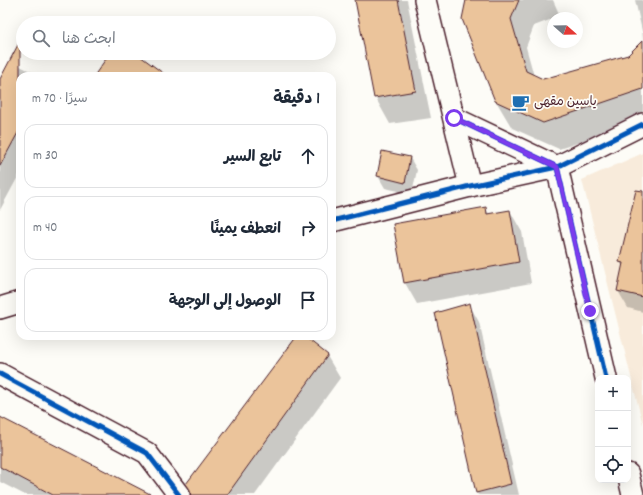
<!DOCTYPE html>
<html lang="ar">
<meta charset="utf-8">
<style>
:root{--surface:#fff;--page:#f6f6f7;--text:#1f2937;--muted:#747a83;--line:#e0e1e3}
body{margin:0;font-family:Dekko,"Playpen Sans Arabic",sans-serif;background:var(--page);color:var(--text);direction:rtl}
.controls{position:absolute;right:12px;bottom:12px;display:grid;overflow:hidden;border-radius:8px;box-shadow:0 4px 16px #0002}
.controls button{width:36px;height:36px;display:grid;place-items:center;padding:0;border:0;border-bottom:1px solid var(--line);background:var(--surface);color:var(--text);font:20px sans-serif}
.compass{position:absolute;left:547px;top:12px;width:36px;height:36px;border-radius:50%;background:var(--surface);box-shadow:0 4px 16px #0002;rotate:110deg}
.stop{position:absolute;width:12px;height:12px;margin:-9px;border:3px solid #7c3aed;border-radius:50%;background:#fff}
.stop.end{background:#7c3aed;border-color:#fff;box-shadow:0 1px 4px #0008}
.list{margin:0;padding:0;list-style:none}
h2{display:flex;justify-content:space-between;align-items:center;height:52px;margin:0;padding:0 16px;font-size:17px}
h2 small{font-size:13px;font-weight:400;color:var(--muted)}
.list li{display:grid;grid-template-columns:26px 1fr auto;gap:12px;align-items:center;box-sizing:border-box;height:64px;margin:0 8px 8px;padding:0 8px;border:1px solid var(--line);border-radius:12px}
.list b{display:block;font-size:15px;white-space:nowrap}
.list em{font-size:13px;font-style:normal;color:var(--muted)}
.icon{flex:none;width:22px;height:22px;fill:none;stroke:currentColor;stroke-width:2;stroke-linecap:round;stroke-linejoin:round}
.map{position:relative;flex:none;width:643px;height:495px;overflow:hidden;direction:ltr}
.search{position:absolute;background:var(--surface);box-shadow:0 4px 16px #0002;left:16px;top:16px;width:320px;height:44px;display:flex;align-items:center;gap:10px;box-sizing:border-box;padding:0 14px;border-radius:22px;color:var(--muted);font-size:15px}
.panel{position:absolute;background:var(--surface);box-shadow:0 4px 16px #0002;left:16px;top:72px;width:320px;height:268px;border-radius:12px;direction:rtl}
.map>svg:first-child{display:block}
.built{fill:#f8ebdb}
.shadow{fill:#0003}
.building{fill:#ebc49b;stroke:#4a1f2b}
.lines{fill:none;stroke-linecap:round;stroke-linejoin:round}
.minor-casing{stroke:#4a1f2b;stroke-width:24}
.minor{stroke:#fdfcf7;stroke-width:21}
.cycleway-casing{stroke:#fdfcf7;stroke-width:8}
.cycleway{stroke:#0057b8;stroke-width:5}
.route{stroke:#7c3aed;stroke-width:5}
.labels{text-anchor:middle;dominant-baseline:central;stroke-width:3.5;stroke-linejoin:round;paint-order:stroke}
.poi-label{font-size:13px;fill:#4a1f2b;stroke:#fdfcf7;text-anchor:start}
</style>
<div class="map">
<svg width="643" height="495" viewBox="0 0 643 495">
<rect width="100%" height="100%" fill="#fdfcf7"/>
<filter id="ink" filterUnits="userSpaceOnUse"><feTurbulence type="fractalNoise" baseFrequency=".025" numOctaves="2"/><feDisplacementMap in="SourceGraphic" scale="8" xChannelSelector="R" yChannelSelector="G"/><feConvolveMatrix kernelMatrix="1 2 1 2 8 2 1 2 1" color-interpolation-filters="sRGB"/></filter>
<g filter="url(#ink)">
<!-- built -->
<polygon class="built" points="643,153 643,425 582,180"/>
<!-- shadow -->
<g class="shadow">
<polygon points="356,0 407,0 431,118 390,124 375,97"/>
<polygon points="467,0 553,0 560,16 534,26 526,47 534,76 542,80 629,56 643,42 642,31 635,0 643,0 643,121 559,149 512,128 496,101"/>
<polygon points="10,61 40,76 20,76 20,173 0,210 0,81"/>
<polygon points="383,152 410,158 417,170 412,194 385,188 378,176"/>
<polygon points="643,200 643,312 628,308 618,291 623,267 620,262"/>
<polygon points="485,208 489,214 510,211 522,232 531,283 417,304 405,283"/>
<polygon points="469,304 479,322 519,495 478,495 477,493"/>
<polygon points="298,336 303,336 327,356 340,378 255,495 196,495"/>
<polygon points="0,418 150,495 25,495 0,482"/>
</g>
<!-- building -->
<g class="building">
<polygon points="355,0 398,0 416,91 374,98"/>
<polygon points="466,0 519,0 511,19 526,71 543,79 628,55 643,40 643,89 543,123 495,101 462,19"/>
<polygon points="20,41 20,129 0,166 0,79"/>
<polygon points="110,53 136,53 167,76 94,76"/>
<polygon points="382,151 410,157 405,183 377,176"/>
<polygon points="636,190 643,191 643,297 617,291 623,263 619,262"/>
<polygon points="486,207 487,214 510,210 519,262 404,283 393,224"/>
<polygon points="470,303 511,484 476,493 435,313"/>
<polygon points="297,336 304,336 328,355 227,495 191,495 189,488 186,484"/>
<polygon points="0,417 152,495 53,495 0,467"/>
</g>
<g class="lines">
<defs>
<g id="minor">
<polyline points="425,0 470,186"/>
<polyline points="454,118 557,167 606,378"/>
<polyline points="332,221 470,186 557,167 643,124"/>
<polyline points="0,308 20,302"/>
<polyline points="0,374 147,453 179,495"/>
<polyline points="628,474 633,495"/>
</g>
</defs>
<!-- minor casing -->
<use href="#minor" class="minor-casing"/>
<!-- minor -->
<use href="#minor" class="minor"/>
<defs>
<g id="cycleway">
<polyline points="454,118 557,167 606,378"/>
<polyline points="332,221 470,186 557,167 643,124"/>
<polyline points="0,374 147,453 179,495"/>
</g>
</defs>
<!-- cycleway casing -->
<use href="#cycleway" class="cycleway-casing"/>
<!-- cycleway -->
<use href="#cycleway" class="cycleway"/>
</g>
</g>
<g class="lines" filter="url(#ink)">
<!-- route -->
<polyline class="route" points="454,118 557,167 590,311"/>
</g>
<!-- icons -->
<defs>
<symbol id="cafe-bare" viewBox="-9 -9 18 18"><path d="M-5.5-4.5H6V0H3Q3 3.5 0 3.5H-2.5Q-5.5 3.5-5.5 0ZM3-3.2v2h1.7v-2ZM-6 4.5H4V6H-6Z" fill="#1f6fb2" stroke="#fdfcf7" stroke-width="2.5" paint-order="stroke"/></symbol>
</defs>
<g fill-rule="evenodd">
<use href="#cafe-bare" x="508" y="90" width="25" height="25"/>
</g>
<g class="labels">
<!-- poi labels -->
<g class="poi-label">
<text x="534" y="102">ياسين مقهى</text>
</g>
</g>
</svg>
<div class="controls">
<button>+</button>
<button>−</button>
<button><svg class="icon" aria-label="locate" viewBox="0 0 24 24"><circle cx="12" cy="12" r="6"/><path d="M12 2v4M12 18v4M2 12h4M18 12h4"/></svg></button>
</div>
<svg class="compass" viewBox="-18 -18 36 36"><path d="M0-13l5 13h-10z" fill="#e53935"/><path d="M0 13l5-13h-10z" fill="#747a83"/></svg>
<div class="stop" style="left:454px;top:118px"></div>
<div class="stop end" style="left:590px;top:311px"></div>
<div class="search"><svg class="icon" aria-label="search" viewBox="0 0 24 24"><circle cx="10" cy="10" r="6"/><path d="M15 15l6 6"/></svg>ابحث هنا</div>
<section class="panel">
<h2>1 دقيقة<small>سيرًا · 70 m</small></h2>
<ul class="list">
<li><svg class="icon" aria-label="ahead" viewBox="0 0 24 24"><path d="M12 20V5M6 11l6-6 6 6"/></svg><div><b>تابع السير</b></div><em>30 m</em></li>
<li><svg class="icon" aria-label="right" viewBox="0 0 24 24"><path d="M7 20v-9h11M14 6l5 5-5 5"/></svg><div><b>انعطف يمينًا</b></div><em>40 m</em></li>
<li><svg class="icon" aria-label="arrive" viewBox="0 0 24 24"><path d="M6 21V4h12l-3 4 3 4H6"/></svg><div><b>الوصول إلى الوجهة</b></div></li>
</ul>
</section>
</div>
